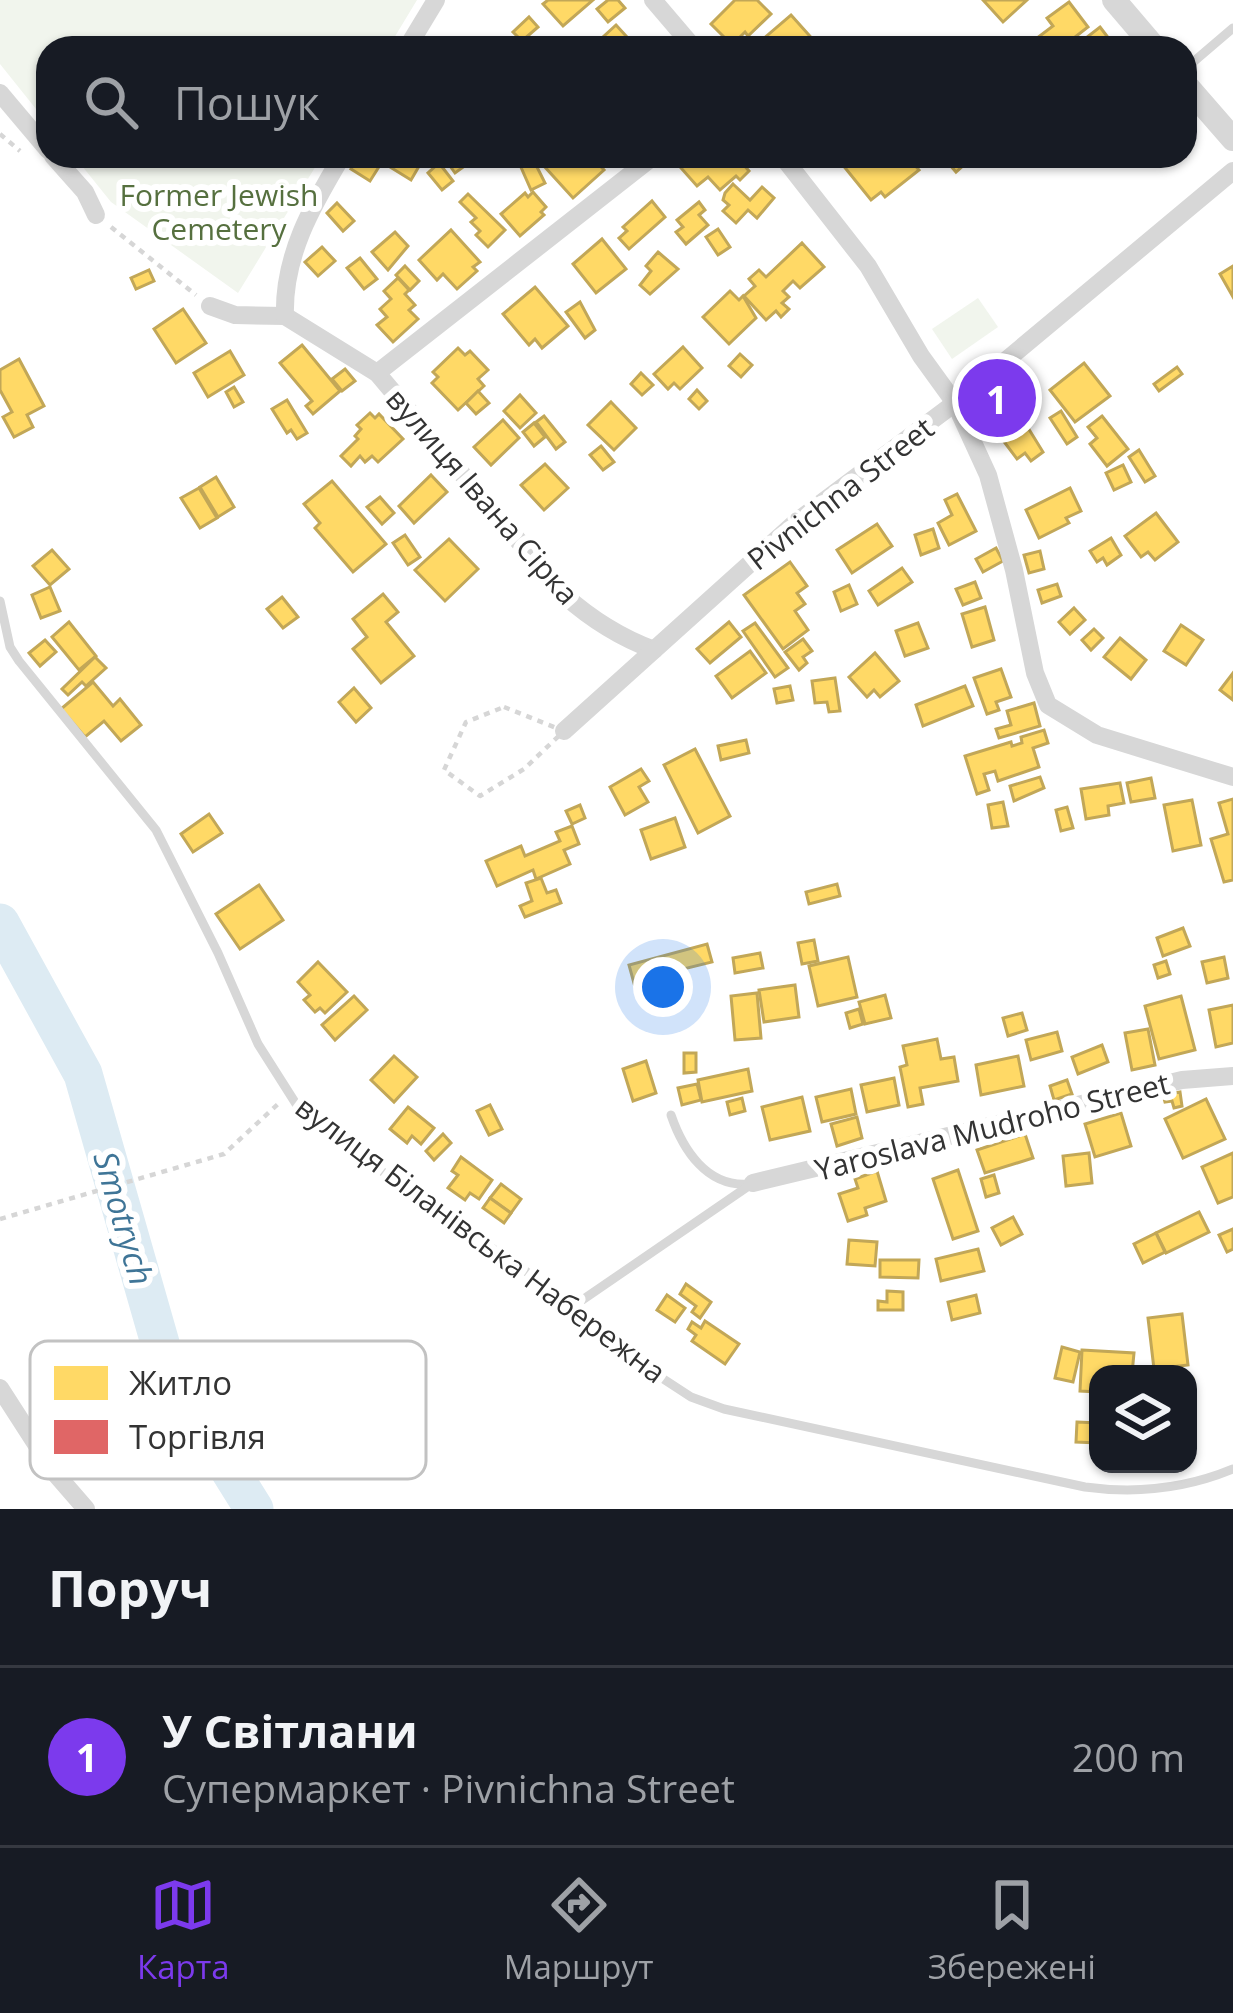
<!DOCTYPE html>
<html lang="uk">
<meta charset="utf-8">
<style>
:root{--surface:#171b24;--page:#242831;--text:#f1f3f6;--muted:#9ea1a6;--line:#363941;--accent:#7c3aed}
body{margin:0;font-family:"Open Sans",sans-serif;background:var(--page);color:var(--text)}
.controls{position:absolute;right:36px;bottom:36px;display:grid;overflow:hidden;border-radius:24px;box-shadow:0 3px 9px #0004}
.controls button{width:108px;height:108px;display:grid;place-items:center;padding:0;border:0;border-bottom:3px solid var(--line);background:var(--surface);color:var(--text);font:60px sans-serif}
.you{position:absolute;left:663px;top:987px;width:42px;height:42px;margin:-30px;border:9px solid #fff;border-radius:50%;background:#1a73e8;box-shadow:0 0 0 18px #1a73e833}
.badge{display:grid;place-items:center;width:78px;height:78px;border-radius:50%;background:var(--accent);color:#fff;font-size:39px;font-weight:700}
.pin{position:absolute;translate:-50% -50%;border:6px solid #fff;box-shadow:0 3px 12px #0006}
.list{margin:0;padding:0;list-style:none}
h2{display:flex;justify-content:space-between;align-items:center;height:156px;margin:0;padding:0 48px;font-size:51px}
h2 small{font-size:39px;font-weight:400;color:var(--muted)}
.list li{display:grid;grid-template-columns:78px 1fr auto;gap:36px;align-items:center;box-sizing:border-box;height:180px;padding:0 48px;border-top:3px solid var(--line)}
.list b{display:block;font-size:45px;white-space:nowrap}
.list p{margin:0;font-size:39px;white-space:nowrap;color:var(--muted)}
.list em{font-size:39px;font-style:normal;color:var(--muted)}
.icon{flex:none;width:66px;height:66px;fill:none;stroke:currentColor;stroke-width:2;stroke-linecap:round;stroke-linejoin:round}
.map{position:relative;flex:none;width:1233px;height:1509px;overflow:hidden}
.search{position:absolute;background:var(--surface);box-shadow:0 3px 9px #0004;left:36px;right:36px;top:36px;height:132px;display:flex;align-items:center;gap:30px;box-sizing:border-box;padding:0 42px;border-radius:36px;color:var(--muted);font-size:45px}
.sheet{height:336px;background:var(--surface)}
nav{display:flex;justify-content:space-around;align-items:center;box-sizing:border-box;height:168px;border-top:3px solid var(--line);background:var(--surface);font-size:33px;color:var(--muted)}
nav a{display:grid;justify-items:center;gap:6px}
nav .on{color:var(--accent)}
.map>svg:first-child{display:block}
.green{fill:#f1f5ed}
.homes{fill:#ffd966;stroke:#c2a757;stroke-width:3}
.shops{fill:#e06666;stroke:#ac5757;stroke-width:3}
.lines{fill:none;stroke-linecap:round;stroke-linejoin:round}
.river{stroke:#ddebf3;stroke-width:39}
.path{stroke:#d6d6d6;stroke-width:4.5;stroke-dasharray:6 6;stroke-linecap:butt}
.service{stroke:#d7d7d7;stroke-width:9}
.minor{stroke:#d7d7d7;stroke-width:18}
.tertiary{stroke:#d7d7d7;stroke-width:24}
.labels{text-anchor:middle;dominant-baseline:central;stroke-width:12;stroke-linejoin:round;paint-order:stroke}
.park-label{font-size:30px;fill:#56703f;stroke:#fff}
.street-label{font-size:30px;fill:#333;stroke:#fff}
.water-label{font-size:33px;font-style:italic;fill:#3f7597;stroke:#fff}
.key{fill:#fff;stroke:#c2c2c2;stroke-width:3}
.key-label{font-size:33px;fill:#333}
</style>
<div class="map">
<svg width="1233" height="1509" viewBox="0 0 1233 1509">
<rect width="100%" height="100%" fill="#fff"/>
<!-- green -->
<g class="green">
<polygon points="0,0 417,0 388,48 48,48 48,124 0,64"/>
<polygon points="74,156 322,156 238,293 111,202"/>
<polygon points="978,298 998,327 952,359 932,329"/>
</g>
<!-- homes -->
<g class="homes">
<polygon points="548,0 593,0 563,26 543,4"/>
<polygon points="608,0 618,0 625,8 608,22 597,9"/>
<polygon points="735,0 757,0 771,14 748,36 745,32 732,45 711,24"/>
<polygon points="983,0 1027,0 1003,22"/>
<polygon points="1069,2 1088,27 1061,48 1044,48 1037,38 1053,26 1047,18"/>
<polygon points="791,15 817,44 812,48 759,48 756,45"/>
<polygon points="529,17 538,27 522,41 513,32"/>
<polygon points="616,25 637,48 591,48"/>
<polygon points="1100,27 1116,48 1087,48 1082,41"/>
<polygon points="359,156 368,157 425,156 411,180 382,162 370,181 351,169"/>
<polygon points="443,156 470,156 473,160 455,173"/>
<polygon points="555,156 564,161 570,156 591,156 604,170 573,198 544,166"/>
<polygon points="695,156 736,156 749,171 740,180 736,176 720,190 708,177 697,186 681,168"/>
<polygon points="841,156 907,156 919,170 885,197 881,192 871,200 838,159"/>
<polygon points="947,156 960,156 966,163 956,172 944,158"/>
<polygon points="533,159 545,183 531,190 520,165"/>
<polygon points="439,163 453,181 442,190 428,173"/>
<polygon points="733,184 750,200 762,187 774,198 757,218 748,210 736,223 723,211 729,205 723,200 725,193"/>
<polygon points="533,192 546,207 541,212 544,215 520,236 501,214 525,193 528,197"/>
<polygon points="468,194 505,230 488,247 476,235 480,231 471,222 476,218 460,202"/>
<polygon points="652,201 665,217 629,249 619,238 627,231 623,227"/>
<polygon points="699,202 705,210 699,215 708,225 686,244 676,232 683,227 677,220"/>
<polygon points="337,203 354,221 343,231 327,213"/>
<polygon points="718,229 730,247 718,255 706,237"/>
<polygon points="451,230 480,262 473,267 477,271 457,289 443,274 437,280 419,260"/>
<polygon points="395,232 408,246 388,270 372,252"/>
<polygon points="602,239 626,269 596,293 573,264"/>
<polygon points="802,243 824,267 800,288 793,281 783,291 789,297 782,303 789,309 781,317 776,311 766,320 744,296 755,286 749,279 759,270 766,277"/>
<polygon points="322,247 335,261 318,276 305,262"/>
<polygon points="658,252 678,269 650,294 640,285 651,271 646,266"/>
<polygon points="360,258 377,279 364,289 347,268"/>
<polygon points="405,266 419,281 410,290 396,275"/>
<polygon points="1233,266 1233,297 1220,274"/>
<polygon points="149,270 154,281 136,289 131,278"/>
<polygon points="398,278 409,290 405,294 415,305 409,310 418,319 393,342 377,325 387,317 380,309 391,299 384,291"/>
<polygon points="535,287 568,326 542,348 535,339 529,345 503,314"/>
<polygon points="730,291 739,300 743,296 756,318 729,344 703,317"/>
<polygon points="580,302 595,330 585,338 566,312"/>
<polygon points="183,309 206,343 176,363 154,329"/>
<polygon points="302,345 340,391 313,414 306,406 312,401 280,363"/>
<polygon points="683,347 702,368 680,389 674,383 668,389 654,374"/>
<polygon points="458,348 465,355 470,351 488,370 478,379 484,386 458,410 432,383 438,377 433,372"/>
<polygon points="230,351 244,375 208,397 194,373"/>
<polygon points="740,354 752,365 741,377 729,366"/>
<polygon points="19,359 44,406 27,415 33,427 14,437 3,417 12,412 0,390 0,370"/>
<polygon points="1084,363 1110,396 1075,422 1050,390"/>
<polygon points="1177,367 1182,374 1159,391 1154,384"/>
<polygon points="345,369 355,381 342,391 332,379"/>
<polygon points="641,373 653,385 642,395 631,384"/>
<polygon points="234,387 243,402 234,407 226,392"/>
<polygon points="697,390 707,401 699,409 689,399"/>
<polygon points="478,391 489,403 476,414 466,403"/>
<polygon points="520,395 536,413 520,428 504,411"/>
<polygon points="990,395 1002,410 985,422 974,407"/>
<polygon points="287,400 307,433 297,439 291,430 287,433 272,409"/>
<polygon points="611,402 636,428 614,450 588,425"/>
<polygon points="1061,411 1077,437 1067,444 1050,418"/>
<polygon points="370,413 375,418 379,414 403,439 378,462 372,456 365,462 360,456 351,466 341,456 358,439 355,436 361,429 357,425"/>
<polygon points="544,416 565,442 556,449 536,422"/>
<polygon points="1102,416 1128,449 1107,466 1090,444 1097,438 1088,427"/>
<polygon points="1022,418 1043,452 1031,461 1025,453 1017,459 999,435"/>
<polygon points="503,420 519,438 491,465 474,447"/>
<polygon points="534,423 545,437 534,446 523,432"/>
<polygon points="601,446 614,462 603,470 590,455"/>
<polygon points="1139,450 1155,476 1145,482 1129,457"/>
<polygon points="545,464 568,488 544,510 521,485"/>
<polygon points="1123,465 1131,482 1114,490 1106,473"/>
<polygon points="431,475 447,492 414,523 399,506"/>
<polygon points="216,477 234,507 218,517 200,487"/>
<polygon points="332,481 386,544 353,572 315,528 320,523 304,504"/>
<polygon points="199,488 217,518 200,528 181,498"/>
<polygon points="1070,488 1081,511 1066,518 1069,523 1039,538 1026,510"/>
<polygon points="957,494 976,531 949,545 938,523 952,515 945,500"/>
<polygon points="380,497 394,513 382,524 367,507"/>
<polygon points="1156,513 1178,542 1155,560 1148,552 1141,557 1125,536"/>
<polygon points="877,524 892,546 852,573 837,550"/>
<polygon points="933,529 939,548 921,555 915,535"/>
<polygon points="405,535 420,557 408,565 393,543"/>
<polygon points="1111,538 1121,555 1107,565 1103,558 1097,562 1090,551"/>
<polygon points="449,539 478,569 445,601 415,570"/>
<polygon points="996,548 1003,561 983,572 976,559"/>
<polygon points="52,550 69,569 50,585 33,566"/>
<polygon points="1040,551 1044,569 1029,573 1024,555"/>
<polygon points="790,562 807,586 797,593 805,604 795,611 808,630 783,649 744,595"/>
<polygon points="902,568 912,582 878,605 869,591"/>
<polygon points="975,582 981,598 963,605 956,589"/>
<polygon points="1057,584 1061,596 1042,603 1038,590"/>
<polygon points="849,585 857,604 841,611 834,592"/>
<polygon points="50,587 60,611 41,618 32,595"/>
<polygon points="383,594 398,612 386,622 414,656 381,683 353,649 367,637 353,619"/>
<polygon points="282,597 298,617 283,628 267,609"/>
<polygon points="985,607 994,640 972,647 962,614"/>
<polygon points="1074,608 1085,620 1070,634 1059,622"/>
<polygon points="69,622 96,656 79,670 52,637"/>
<polygon points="729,622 741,637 710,663 697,649"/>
<polygon points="755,623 788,668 775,677 743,631"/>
<polygon points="918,623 928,648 905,656 896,631"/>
<polygon points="1181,625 1203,640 1186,665 1164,651"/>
<polygon points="1094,629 1103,638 1091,650 1082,640"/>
<polygon points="1120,638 1146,660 1131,679 1104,657"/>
<polygon points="803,639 812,651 803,657 807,663 799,670 785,652"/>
<polygon points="45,640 56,652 40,666 29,653"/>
<polygon points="750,651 766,673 732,698 716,676"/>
<polygon points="875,653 899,681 880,697 874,690 867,697 849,677"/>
<polygon points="95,657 106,668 86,686 82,682 68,695 62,689"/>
<polygon points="1001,669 1011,697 996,702 999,710 987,714 974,678"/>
<polygon points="1233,673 1233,700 1220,690"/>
<polygon points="835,678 840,711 829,712 827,702 815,703 812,681"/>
<polygon points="93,682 113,706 120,699 141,725 121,741 104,721 85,737 61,709"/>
<polygon points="790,686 793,700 777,703 774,689"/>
<polygon points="965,686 973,706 923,726 916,705"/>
<polygon points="354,688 371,708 356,722 339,702"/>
<polygon points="1034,703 1040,726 999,738 996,729 1011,725 1007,711"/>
<polygon points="1044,730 1048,743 1033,748 1039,767 998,781 995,771 984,774 989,790 977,794 965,756 1011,742 1012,746 1022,743 1021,737"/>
<polygon points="746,740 749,753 721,760 718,746"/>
<polygon points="695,749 730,816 698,833 664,765"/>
<polygon points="641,769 649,781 639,787 648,802 625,815 610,787"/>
<polygon points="1040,777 1044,788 1014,801 1010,786"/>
<polygon points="1151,778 1155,798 1131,802 1127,783"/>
<polygon points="1120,783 1124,803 1108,806 1109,815 1086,819 1081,789"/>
<polygon points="1233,799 1233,880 1224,882 1211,839 1228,834 1219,803"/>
<polygon points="1192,800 1201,845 1173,851 1164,805"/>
<polygon points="1003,802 1008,826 992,828 988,805"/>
<polygon points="580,805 585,818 572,824 566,811"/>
<polygon points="1067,807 1073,828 1061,831 1056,810"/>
<polygon points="209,814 222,833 193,852 181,834"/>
<polygon points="675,818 685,847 651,859 641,830"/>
<polygon points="572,826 579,844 564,850 570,864 536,879 533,870 497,886 486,861 521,846 525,856 560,841 556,832"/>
<polygon points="541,878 547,893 556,890 561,903 525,917 520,906 532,901 526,883"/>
<polygon points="837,884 840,896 809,904 806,892"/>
<polygon points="259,885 283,920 240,949 216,914"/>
<polygon points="1183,928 1190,946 1163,956 1157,938"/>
<polygon points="814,940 818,961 802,964 798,943"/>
<polygon points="707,944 712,962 683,969 684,974 635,987 629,965"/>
<polygon points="760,953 763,968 735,973 733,958"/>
<polygon points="848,957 857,997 818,1006 809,966"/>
<polygon points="1224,957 1228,978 1207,983 1202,962"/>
<polygon points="1166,961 1170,974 1158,978 1154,965"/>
<polygon points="318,962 347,992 325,1013 320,1008 315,1012 304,1000 310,995 298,982"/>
<polygon points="795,985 799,1017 764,1022 759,990"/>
<polygon points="757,993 761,1038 735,1040 731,996"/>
<polygon points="885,995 891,1018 865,1024 859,1002"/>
<polygon points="354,996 367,1010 335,1040 322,1025"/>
<polygon points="1181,996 1195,1050 1159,1059 1145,1006"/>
<polygon points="1233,1005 1233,1043 1216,1047 1209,1010"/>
<polygon points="859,1009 863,1024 850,1028 846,1013"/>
<polygon points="1022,1013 1027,1030 1008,1036 1003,1018"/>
<polygon points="1148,1029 1155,1065 1132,1070 1125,1033"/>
<polygon points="1057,1032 1062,1051 1031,1060 1026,1040"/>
<polygon points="937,1039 941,1059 954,1057 958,1081 920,1088 923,1104 908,1107 900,1067 907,1065 903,1046"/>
<polygon points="1102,1045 1108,1062 1078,1074 1072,1057"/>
<polygon points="684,1053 696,1053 696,1072 684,1073"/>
<polygon points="394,1056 417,1077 394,1102 371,1080"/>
<polygon points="1018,1056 1024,1086 981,1095 976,1065"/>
<polygon points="646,1061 656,1093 633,1101 623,1069"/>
<polygon points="748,1069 752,1091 702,1102 698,1080"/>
<polygon points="894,1078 899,1105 867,1112 861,1085"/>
<polygon points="1067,1080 1072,1094 1054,1100 1050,1086"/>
<polygon points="697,1084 701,1100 682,1105 678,1088"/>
<polygon points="851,1089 856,1114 822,1122 816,1097"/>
<polygon points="1180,1092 1182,1106 1174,1108 1172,1101 1165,1102 1163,1095"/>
<polygon points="802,1097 810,1131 770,1140 762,1107"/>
<polygon points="742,1098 745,1111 730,1115 727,1102"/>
<polygon points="1206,1099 1225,1139 1183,1158 1165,1119"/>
<polygon points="490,1105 502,1129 489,1135 477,1111"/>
<polygon points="408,1107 434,1128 421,1144 412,1136 407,1143 390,1129"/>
<polygon points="1121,1113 1131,1146 1095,1157 1085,1124"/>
<polygon points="857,1117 862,1138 837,1146 831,1124"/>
<polygon points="443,1134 451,1143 434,1160 426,1151"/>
<polygon points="1025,1134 1033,1158 985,1173 977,1150"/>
<polygon points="1089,1153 1092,1183 1066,1186 1063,1156"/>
<polygon points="1233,1153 1233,1197 1218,1203 1202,1167"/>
<polygon points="461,1157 492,1180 479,1199 470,1193 465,1200 448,1188 458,1175 452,1171"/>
<polygon points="958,1170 978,1231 953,1239 933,1179"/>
<polygon points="877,1171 886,1201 865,1208 867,1215 848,1221 839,1194 858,1188 855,1179"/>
<polygon points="994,1175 999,1193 986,1197 981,1179"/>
<polygon points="501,1184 521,1199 511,1213 490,1198"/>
<polygon points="490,1198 511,1213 504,1223 483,1208"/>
<polygon points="1199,1212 1209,1232 1166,1253 1156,1233"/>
<polygon points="1013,1217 1022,1234 1001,1245 992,1228"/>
<polygon points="1233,1229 1233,1249 1227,1252 1219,1235"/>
<polygon points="1156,1233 1165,1252 1143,1263 1134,1244"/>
<polygon points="849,1240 877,1242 875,1266 847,1264"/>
<polygon points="978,1249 984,1271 941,1281 936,1259"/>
<polygon points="880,1260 919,1260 918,1278 880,1277"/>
<polygon points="686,1284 711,1302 700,1318 692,1312 696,1306 680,1294"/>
<polygon points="887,1291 903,1292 903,1310 878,1310 878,1301 887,1302"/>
<polygon points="667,1295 685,1308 675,1322 657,1310"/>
<polygon points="976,1295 980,1313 952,1320 948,1302"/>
<polygon points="1182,1314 1188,1365 1154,1369 1148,1318"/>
<polygon points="705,1321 739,1344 725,1364 692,1341 696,1335 688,1329 692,1322 701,1328"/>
<polygon points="1062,1347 1080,1352 1073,1382 1055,1378"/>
<polygon points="1082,1350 1134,1353 1132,1374 1098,1374 1098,1392 1080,1391"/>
<rect x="1188" y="1379" width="5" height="33"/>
<polygon points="1077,1422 1098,1423 1098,1443 1076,1442"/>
</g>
<!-- shops -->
<polygon class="shops" points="1006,382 1018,397 1002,410 990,395"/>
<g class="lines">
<!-- river -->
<polyline class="river" points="0,923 83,1074 168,1371 254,1509"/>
<!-- path -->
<g class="path">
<polyline points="0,134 20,151"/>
<polyline points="111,227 196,295"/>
<polygon points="504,707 564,731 524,769 480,796 444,770 466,722"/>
<polyline points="0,1219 224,1154 278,1104"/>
</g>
<!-- service -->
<g class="service">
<polyline points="1185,69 1233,28"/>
<path d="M0,601L10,647L19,661L156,830L218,953L258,1044L298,1107L400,1185L575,1305L645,1367L691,1397L724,1409L1085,1487C1136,1494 1185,1489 1233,1469"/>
<path d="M671,1115C683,1150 707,1187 748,1184"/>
<polyline points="575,1305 753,1183"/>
</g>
<!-- minor -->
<g class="minor">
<polyline points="653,0 694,48"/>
<polyline points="407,48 436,0"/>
<polyline points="0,93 48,150"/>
<polyline points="53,156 85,192 96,215"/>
<polyline points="782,156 868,266 921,356 955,403 988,475 1014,570 1035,673 1048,705 1097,735 1233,777"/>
<path d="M210,306L235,315L285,316L377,373L564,595C592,620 619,637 654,650"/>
<path d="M285,316C283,256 312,206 342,156"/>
<polyline points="377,373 654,156"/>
<polyline points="564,731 796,522 955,403 1233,171"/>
<polyline points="753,1183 1182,1080 1233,1076"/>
<polyline points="0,1388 54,1472 86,1509"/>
</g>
<!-- tertiary -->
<g class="tertiary">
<polyline points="1114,0 1155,48"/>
<polyline points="1185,84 1233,139"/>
</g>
</g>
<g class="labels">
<!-- park labels -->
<g class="park-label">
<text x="219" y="194">Former Jewish<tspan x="219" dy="34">Cemetery</tspan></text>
</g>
<!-- street labels -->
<g class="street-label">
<text transform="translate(840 493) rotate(-38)">Pivnichna Street</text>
<text transform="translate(483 496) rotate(49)">вулиця Івана Сірка</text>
<text transform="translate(992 1126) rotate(-14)">Yaroslava Mudroho Street</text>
<text transform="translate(481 1239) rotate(37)">вулиця Біланівська Набережна</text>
</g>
<!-- water labels -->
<g class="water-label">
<text transform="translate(124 1218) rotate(74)">Smotrych</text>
</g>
</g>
<!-- legend -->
<rect x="30" y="1341" width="396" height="138" rx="18" class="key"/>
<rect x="54" y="1366" width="54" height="34" fill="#ffd966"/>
<rect x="54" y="1420" width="54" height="34" fill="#e06666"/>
<g class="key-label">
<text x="129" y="1395">Житло</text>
<text x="129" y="1449">Торгівля</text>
</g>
</svg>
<div class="controls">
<button><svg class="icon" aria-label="layers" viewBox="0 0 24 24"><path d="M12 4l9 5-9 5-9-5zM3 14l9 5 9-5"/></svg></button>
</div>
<div class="you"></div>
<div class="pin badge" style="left:997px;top:398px">1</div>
<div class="search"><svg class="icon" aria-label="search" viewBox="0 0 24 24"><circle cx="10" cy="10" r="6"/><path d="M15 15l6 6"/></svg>Пошук</div>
</div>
<section class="sheet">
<h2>Поруч<small></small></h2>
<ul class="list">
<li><span class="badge">1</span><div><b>У Світлани</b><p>Супермаркет · Pivnichna Street</p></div><em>200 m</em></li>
</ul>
</section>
<nav>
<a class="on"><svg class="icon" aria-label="map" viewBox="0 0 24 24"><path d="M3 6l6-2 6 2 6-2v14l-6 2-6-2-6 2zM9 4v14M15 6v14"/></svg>Карта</a>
<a><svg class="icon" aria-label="directions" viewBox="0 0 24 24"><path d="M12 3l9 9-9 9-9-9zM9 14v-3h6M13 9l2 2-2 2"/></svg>Маршрут</a>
<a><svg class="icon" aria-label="saved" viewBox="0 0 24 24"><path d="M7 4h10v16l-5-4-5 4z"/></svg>Збережені</a>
</nav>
